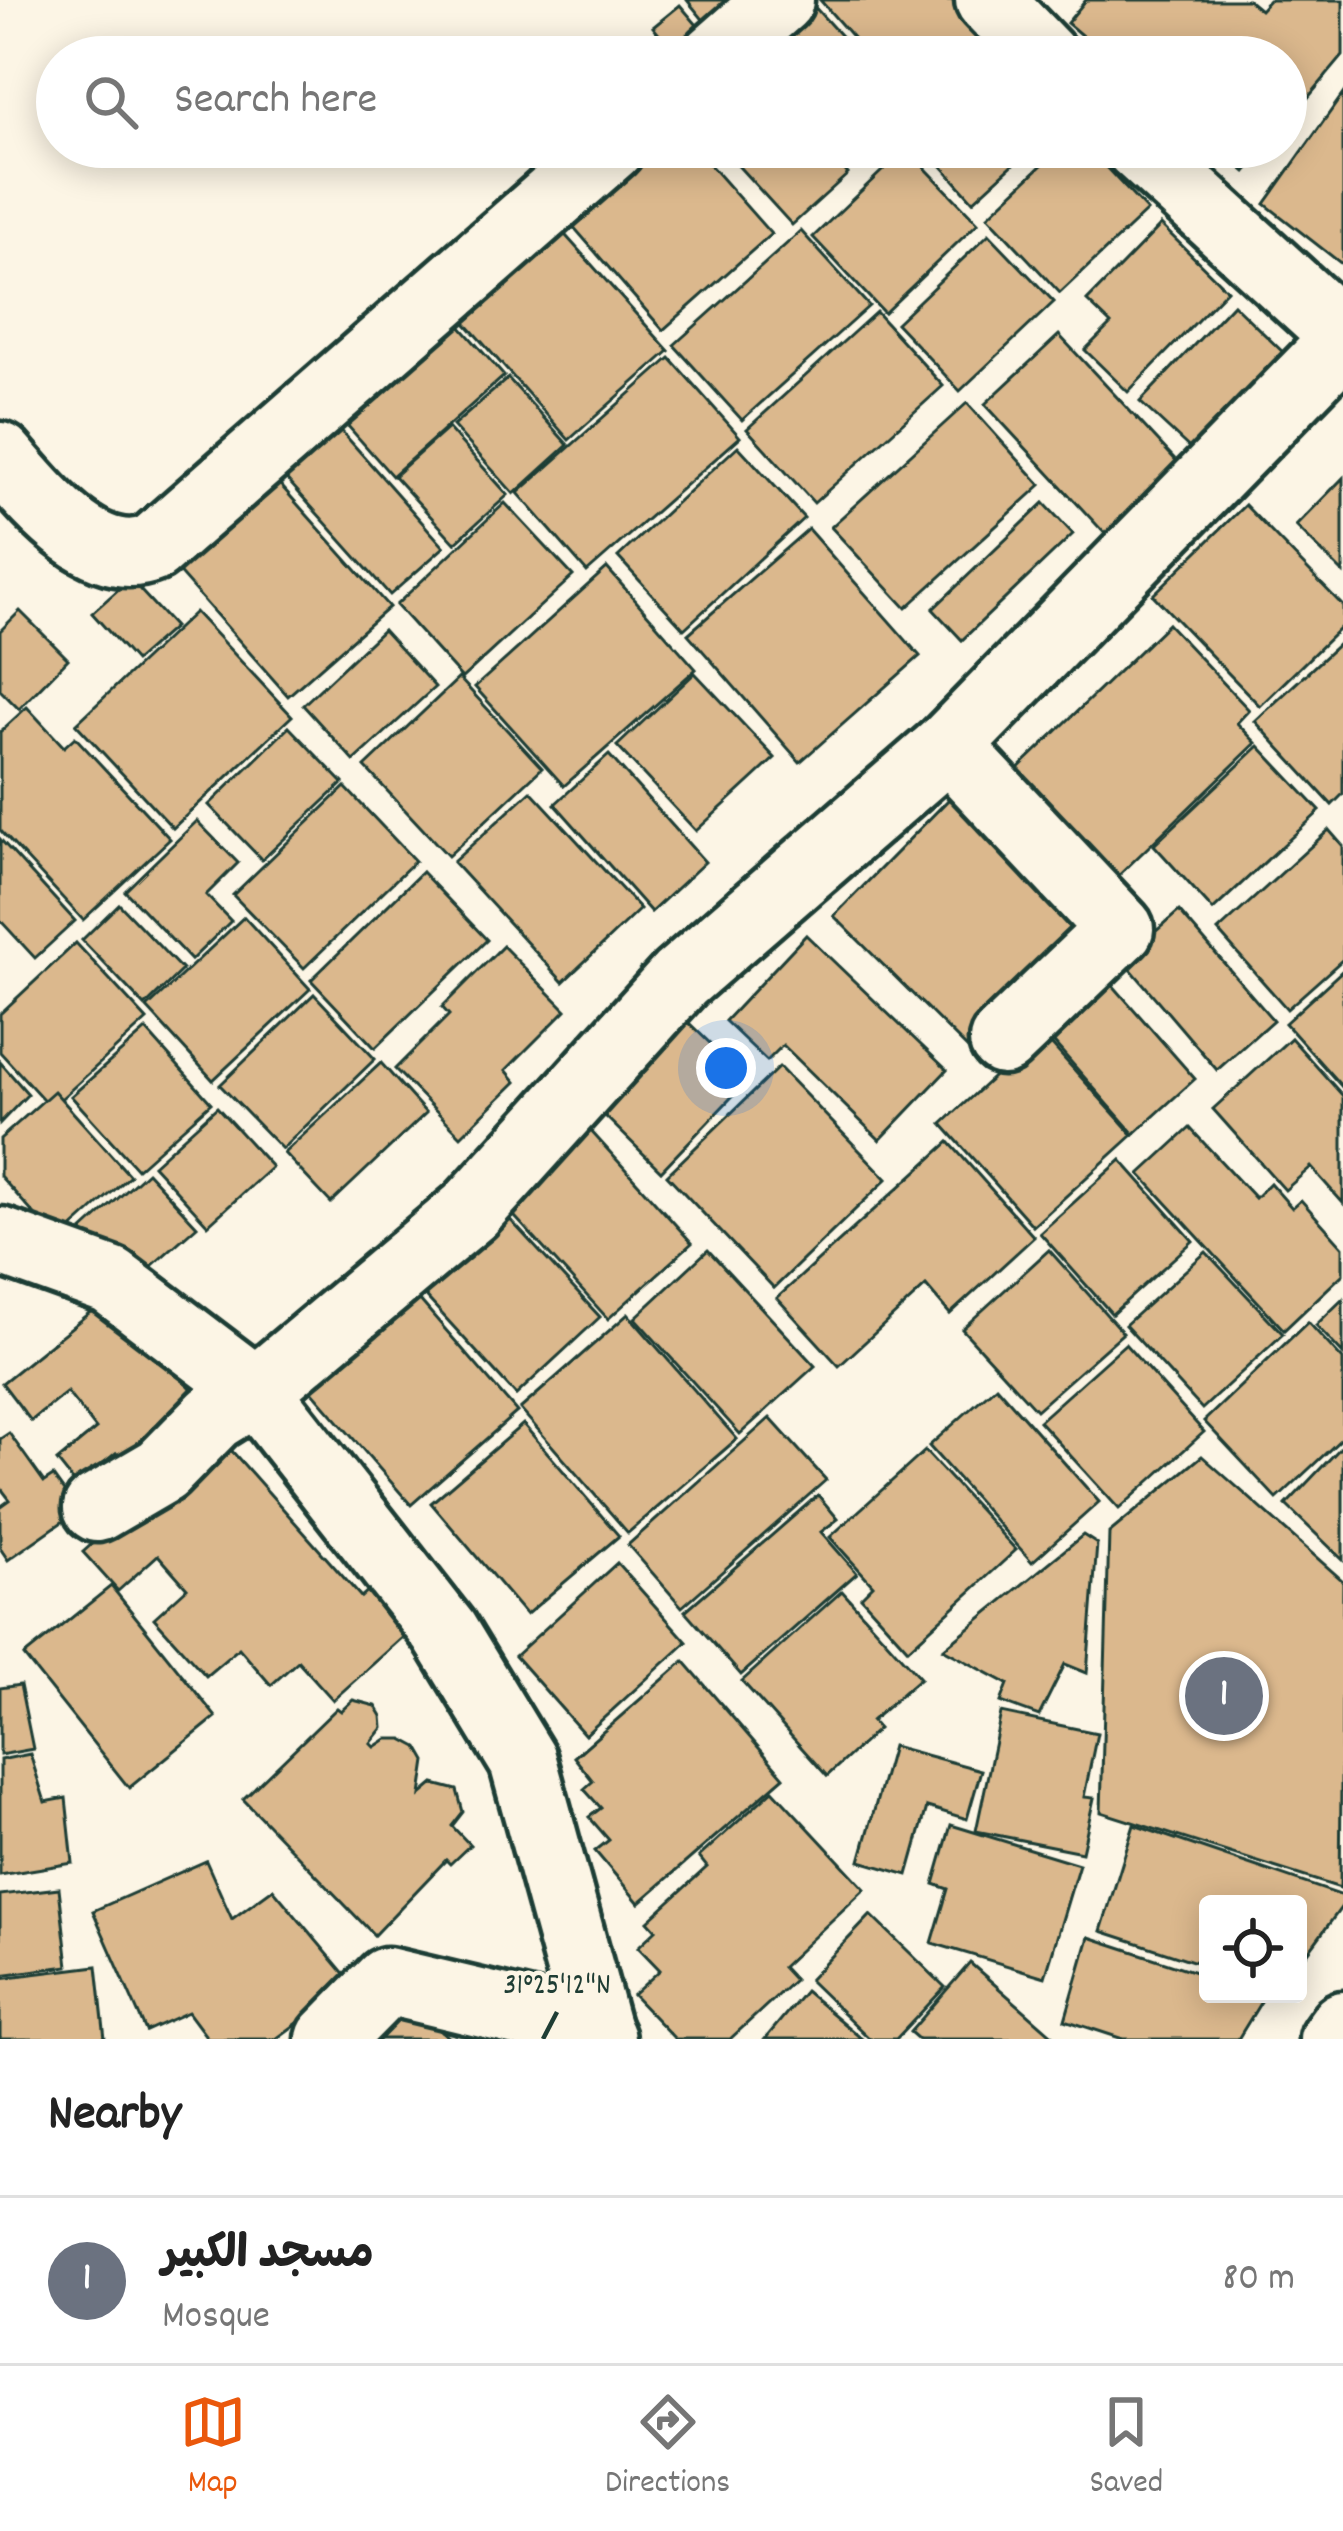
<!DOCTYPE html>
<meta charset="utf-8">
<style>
:root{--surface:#fff;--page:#f2f2f2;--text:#222;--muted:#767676;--line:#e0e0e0;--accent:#ea580c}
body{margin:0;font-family:Dekko,"Playpen Sans Arabic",sans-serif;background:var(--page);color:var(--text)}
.controls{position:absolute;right:36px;bottom:36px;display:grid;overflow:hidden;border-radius:12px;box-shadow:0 6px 30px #0003}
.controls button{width:108px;height:108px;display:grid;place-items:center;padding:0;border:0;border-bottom:3px solid var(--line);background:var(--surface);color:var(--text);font:60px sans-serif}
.you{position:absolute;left:726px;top:1068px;width:42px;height:42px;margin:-30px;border:9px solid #fff;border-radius:50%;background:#1a73e8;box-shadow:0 0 0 18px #1a73e833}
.badge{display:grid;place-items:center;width:78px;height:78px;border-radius:50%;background:var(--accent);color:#fff;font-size:39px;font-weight:700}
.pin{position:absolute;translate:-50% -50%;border:6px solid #fff;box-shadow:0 3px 12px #0006}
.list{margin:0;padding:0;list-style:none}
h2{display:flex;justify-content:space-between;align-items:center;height:156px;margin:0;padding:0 48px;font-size:51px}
h2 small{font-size:39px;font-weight:400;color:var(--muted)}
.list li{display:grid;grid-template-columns:78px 1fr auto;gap:36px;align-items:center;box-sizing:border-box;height:168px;padding:0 48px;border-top:3px solid var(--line)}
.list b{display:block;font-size:45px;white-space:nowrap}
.list p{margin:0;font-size:39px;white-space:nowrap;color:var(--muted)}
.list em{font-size:39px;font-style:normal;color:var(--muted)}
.icon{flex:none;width:66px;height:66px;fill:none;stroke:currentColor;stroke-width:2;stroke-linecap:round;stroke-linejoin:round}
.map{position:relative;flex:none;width:1343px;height:2039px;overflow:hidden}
.search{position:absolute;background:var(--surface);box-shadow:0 6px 30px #0003;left:36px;right:36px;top:36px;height:132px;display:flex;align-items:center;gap:30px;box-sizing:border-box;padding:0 42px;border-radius:66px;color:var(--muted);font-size:45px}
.sheet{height:324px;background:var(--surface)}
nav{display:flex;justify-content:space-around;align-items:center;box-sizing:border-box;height:168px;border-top:3px solid var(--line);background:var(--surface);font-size:33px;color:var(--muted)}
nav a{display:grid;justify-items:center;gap:6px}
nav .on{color:var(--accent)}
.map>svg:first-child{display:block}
.building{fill:#dbb88d;stroke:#1f3d34;stroke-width:3}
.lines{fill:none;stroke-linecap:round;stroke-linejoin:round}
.minor-casing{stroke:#1f3d34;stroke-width:75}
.tertiary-casing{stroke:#1f3d34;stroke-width:75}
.minor{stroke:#fcf5e5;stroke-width:66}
.tertiary{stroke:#fcf5e5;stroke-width:66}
.ticks{fill:none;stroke:#1f3d34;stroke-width:4.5}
.ticks-label{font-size:30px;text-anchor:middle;fill:#1f3d34;stroke:#fcf5e5;stroke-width:9;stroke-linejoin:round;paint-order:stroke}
</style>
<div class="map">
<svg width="1343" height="2039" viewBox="0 0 1343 2039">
<rect width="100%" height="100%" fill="#fcf5e5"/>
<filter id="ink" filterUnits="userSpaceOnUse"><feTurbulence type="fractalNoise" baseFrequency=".00833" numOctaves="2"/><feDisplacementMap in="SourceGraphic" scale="24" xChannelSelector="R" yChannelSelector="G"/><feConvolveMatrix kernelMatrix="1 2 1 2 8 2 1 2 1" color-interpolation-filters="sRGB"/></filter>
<g filter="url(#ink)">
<!-- building -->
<g class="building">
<polygon points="687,0 767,0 719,39"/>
<polygon points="820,0 952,0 992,45 978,57 870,57"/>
<polygon points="1086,0 1248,0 1260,10 1269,0 1343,0 1343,56 1286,124 1286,57 1107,57 1067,23"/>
<polygon points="811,3 860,57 753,57"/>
<polygon points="680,5 714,45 699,57 677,57 653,27"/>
<polygon points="1343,94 1343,265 1265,204"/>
<polygon points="658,147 694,147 771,234 663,330 571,224"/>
<polygon points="721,147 824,147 848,174 792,225"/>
<polygon points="835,147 876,147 854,167"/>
<polygon points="925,147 1032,147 973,201"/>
<polygon points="1061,147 1087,147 1147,211 1060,293 988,216"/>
<polygon points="1216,147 1267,147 1246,172"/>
<polygon points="906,148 978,223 884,313 813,237"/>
<polygon points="550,218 669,351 569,440 451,307"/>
<polygon points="1161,225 1227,290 1128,392 1085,350 1111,324 1087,301"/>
<polygon points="801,231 869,306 742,420 674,345"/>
<polygon points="989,234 1054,302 960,391 896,323"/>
<polygon points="1233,304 1288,357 1197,455 1140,402"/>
<polygon points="444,308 504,376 392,476 332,408"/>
<polygon points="876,312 943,386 814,503 747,429"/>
<polygon points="1059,335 1183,468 1108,537 985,404"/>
<polygon points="670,358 740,437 587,572 518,493"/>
<polygon points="508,378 568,445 514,494 453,426"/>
<polygon points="967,403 1041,485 906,608 831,527"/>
<polygon points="321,408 444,547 390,595 266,456"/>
<polygon points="448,428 508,495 455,543 394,476"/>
<polygon points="738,446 804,518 684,629 618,557"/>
<polygon points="267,470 389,607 288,696 167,559"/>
<polygon points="1343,478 1343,573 1296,526"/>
<polygon points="505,503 573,576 462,678 396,605"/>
<polygon points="1044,503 1073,534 962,640 933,609"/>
<polygon points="1245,505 1343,606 1343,625 1260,706 1153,595"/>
<polygon points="808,529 920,656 800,762 688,634"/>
<polygon points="607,568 696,669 564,786 475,687"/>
<polygon points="130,579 174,627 135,661 92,613"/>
<polygon points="20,611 68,659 19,709 0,690 0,631"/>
<polygon points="195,612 292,716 173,828 76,724"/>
<polygon points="1168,624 1249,710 1237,723 1256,743 1114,880 1012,774"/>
<polygon points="383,630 435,687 354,761 303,705"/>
<polygon points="1343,640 1343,794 1332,805 1255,721"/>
<polygon points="695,673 775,758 696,831 617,746"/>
<polygon points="459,678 542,768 448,856 365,767"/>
<polygon points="27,707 64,747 75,737 170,839 83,920 0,830 0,732"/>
<polygon points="289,727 343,783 262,860 209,805"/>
<polygon points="1259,746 1320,811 1213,910 1154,845"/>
<polygon points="609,755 705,862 651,912 555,804"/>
<polygon points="345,787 415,861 304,968 233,895"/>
<polygon points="958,790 1093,924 970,1051 834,916"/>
<polygon points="531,791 640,909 563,982 453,862"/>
<polygon points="197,821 238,863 206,895 231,921 191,960 125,891"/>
<polygon points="1329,830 1343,846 1343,959 1287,1009 1218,931"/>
<polygon points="0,839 75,921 35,958 0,920"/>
<polygon points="422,872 487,940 375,1048 311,980"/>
<polygon points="119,904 182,970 145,1006 82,940"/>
<polygon points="1179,911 1273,1020 1217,1070 1123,960"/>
<polygon points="244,917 310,989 213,1080 147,1008"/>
<polygon points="806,935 947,1070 880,1140 783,1045 767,1061 725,1021"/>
<polygon points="76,943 147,1020 51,1108 0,1052 0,1014"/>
<polygon points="503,946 566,1010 506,1070 516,1082 461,1136 395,1069 449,1015 442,1007"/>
<polygon points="1096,966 1195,1079 1134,1134 1035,1021"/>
<polygon points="1343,970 1343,1088 1285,1023"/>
<polygon points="314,994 375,1059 282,1149 220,1085"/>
<polygon points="686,1020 748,1080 661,1171 599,1110"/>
<polygon points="146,1030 211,1103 137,1169 71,1096"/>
<polygon points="1041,1033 1133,1135 1033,1226 942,1124"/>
<polygon points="1291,1038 1343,1096 1343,1203 1311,1167 1285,1190 1213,1109"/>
<polygon points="0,1062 28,1094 0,1123"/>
<polygon points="381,1063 426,1113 331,1203 284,1153"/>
<polygon points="779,1067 887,1179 774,1288 667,1175"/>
<polygon points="54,1091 130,1176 58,1241 0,1176 0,1139"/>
<polygon points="217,1107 272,1167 208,1225 153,1165"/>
<polygon points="1190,1128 1255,1198 1270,1183 1292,1208 1301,1200 1343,1247 1343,1274 1284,1330 1140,1174"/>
<polygon points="589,1129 692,1243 608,1319 506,1207"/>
<polygon points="949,1142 1034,1237 950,1314 926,1286 839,1366 777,1298"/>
<polygon points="1121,1160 1193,1241 1112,1314 1040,1233"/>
<polygon points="147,1172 197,1226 128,1287 80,1233"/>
<polygon points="503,1212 600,1317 516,1395 420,1290"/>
<polygon points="708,1250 815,1366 740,1434 635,1318"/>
<polygon points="1049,1250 1123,1333 1036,1410 962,1329"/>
<polygon points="1206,1252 1283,1334 1202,1409 1125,1325"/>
<polygon points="412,1291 517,1412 411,1505 305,1383"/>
<polygon points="115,1292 206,1407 128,1469 116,1453 76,1485 57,1461 96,1429 67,1392 31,1421 2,1383"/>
<polygon points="1343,1299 1343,1354 1316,1325"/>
<polygon points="628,1314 737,1439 628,1533 520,1409"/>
<polygon points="1308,1322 1343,1360 1343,1437 1277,1499 1204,1421"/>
<polygon points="1125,1344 1204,1432 1119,1509 1039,1421"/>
<polygon points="996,1386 1099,1502 1032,1562 929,1446"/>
<polygon points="770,1418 826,1480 682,1607 628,1545"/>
<polygon points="523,1424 619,1536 526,1615 431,1503"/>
<polygon points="9,1433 44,1482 53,1476 78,1511 8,1560 0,1548 0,1507 10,1500 0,1487 0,1439"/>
<polygon points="216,1433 361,1597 372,1587 411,1630 333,1700 298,1661 271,1685 239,1648 206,1676 154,1618 187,1588 158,1555 118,1591 83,1552"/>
<polygon points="1343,1445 1343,1560 1286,1505"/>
<polygon points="925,1451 1016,1550 908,1649 861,1597 873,1585 830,1537"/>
<polygon points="1202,1456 1343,1581 1340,1888 1101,1812 1109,1533"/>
<polygon points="818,1495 838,1519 821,1532 857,1573 741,1675 685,1611"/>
<polygon points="1083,1535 1097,1544 1087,1673 1065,1664 1039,1716 1001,1702 1008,1684 943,1649"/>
<polygon points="617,1563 687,1642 585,1735 515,1656"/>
<polygon points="111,1586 216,1717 129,1788 24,1656"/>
<polygon points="842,1591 920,1678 871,1721 878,1729 827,1776 742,1681"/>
<polygon points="684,1661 784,1777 639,1903 595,1851 609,1840 589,1817 601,1808 584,1789 593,1781 574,1757"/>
<polygon points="20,1685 33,1749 0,1755 0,1688"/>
<polygon points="353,1700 376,1706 382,1716 383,1728 371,1743 375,1747 387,1739 403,1739 418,1747 426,1761 421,1795 434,1784 457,1790 463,1812 452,1826 470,1845 450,1864 446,1860 374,1935 243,1799 337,1708 341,1711"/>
<polygon points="1001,1713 1097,1733 1084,1797 1094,1798 1082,1852 976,1831"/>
<polygon points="892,1746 981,1770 967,1819 927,1807 908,1875 860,1861"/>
<polygon points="30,1754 45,1802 66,1798 73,1863 0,1875 0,1760"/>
<polygon points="773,1790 865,1889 782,1967 794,1980 730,2039 675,2039 633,1995 660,1970 638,1947 656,1930 648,1921 707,1867 699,1857"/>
<polygon points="951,1825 1079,1864 1045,1977 932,1943 948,1889 934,1884"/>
<polygon points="1134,1825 1343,1896 1343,1905 1298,1966 1298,1904 1208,1904 1208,1966 1101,1931"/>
<polygon points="206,1861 232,1919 273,1889 352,1983 276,2039 208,2039 188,2012 146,2031 93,1911"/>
<polygon points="59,1888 68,1966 0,1975 0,1895"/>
<polygon points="871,1915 945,1987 896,2039 870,2039 809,1980"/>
<polygon points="1089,1937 1208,1976 1208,1994 1265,1995 1238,2039 1123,2039 1065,2020"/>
<polygon points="970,1963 1057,2039 918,2039 910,2032"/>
<polygon points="97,1966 105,2039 0,2039 0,1978"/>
<polygon points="805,1991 862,2039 765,2039"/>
<polygon points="399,1997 451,2039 366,2039"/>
</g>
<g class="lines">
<defs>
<g id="minor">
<polyline points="989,0 1044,57"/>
<polyline points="715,57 780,0"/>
<polyline points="1138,147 1343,335"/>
<path d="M0,456C35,496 94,573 153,548L611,147"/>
<polyline points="948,746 1120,929 1003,1041"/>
<polyline points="0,1241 111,1281 256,1391 214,1417 162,1470 97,1508"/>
<polyline points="597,2031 523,1761 444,1631 256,1391 470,1211 680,979 948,746 1343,341"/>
</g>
<g id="tertiary">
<polyline points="330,2039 387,1981 597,2031 601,2039"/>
<polyline points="1333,2039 1343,2025"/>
</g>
</defs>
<!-- minor casing -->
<use href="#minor" class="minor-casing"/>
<!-- tertiary casing -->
<use href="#tertiary" class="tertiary-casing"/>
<!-- minor -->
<use href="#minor" class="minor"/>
<!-- tertiary -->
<use href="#tertiary" class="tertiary"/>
</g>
</g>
<!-- ticks -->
<path class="ticks" d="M543,2039L557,2012"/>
<g class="ticks-label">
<text x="557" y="1993">31°25'12"N</text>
</g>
</svg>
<div class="controls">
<button><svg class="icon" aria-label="locate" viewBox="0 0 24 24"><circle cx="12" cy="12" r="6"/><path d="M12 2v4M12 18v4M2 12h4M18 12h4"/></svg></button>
</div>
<div class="you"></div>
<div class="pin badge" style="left:1224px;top:1696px;background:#6b7280">1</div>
<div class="search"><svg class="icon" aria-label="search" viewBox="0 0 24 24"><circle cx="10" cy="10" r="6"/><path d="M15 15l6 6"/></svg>Search here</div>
</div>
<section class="sheet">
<h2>Nearby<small></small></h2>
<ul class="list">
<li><span class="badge" style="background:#6b7280">1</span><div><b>مسجد الكبير</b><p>Mosque</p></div><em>80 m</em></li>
</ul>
</section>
<nav>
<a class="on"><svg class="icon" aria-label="map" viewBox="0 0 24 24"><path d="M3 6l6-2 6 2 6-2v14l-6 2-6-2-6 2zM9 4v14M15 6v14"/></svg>Map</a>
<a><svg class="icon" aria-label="directions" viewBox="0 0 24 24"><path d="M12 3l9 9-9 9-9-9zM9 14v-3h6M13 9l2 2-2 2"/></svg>Directions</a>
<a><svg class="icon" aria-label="saved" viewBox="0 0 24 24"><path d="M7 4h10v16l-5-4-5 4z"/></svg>Saved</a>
</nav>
